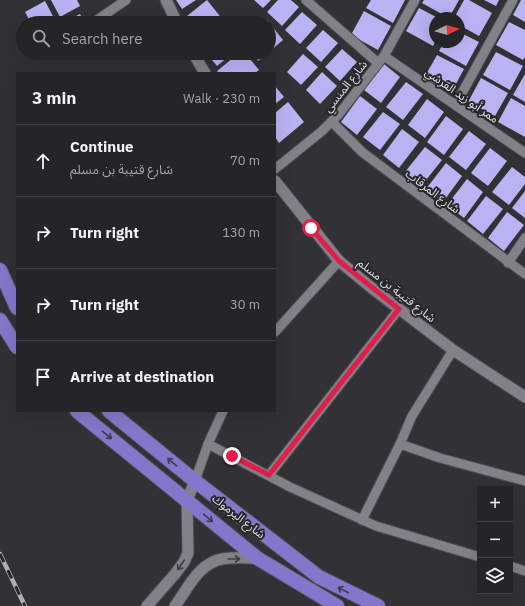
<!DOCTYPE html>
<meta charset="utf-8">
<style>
:root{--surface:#252528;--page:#2d2d30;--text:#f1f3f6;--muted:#a3a5a8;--line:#424245}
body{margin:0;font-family:"IBM Plex Sans","Noto Sans Arabic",sans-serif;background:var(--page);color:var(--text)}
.controls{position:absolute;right:12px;bottom:12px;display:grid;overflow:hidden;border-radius:0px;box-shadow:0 4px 16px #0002}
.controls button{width:36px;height:36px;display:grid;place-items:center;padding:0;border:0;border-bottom:1px solid var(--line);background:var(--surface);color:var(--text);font:20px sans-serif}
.compass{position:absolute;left:429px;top:12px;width:36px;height:36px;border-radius:50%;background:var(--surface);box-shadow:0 4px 16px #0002;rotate:85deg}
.stop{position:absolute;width:12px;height:12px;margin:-9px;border:3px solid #e11d48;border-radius:50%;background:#fff}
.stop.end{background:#e11d48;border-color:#fff;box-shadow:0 1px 4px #0008}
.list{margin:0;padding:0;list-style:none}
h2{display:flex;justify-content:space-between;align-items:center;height:52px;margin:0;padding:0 16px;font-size:17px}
h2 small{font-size:13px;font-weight:400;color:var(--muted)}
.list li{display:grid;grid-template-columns:26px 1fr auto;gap:12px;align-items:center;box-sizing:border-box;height:72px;padding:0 16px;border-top:1px solid var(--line)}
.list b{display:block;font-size:15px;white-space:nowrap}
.list p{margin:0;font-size:13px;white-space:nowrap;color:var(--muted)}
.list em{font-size:13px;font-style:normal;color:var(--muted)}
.icon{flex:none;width:22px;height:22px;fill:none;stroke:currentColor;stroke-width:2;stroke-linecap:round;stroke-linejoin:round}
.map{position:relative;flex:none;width:525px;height:606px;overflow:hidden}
.search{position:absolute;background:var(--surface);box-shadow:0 4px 16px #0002;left:16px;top:16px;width:260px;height:44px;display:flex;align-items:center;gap:10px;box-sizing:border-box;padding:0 14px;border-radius:22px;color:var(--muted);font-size:15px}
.panel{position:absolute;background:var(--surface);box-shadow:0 4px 16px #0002;left:16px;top:72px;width:260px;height:340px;border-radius:0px}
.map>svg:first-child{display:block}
.building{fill:#bab3f3}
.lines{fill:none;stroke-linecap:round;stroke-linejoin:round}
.minor-casing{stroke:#4c4c4f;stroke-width:11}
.tertiary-casing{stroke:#4c4c4f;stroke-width:13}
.trunk-casing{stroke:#4c4c4f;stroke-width:16}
.minor{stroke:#818187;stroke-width:9}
.tertiary{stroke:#818187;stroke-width:11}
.trunk{stroke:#8476ca;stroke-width:14}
.rail-casing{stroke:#b0b0b4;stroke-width:4.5}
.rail{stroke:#27272c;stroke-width:3;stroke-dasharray:9;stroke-linecap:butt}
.oneway{stroke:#3e3b54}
.oneway2{stroke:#3e3e43}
.route{stroke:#e11d48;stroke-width:5}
.labels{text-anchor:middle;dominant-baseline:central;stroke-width:4;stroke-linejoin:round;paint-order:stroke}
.street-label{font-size:12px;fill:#dcdcdf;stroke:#27272c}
</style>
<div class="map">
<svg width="525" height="606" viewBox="0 0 525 606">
<rect width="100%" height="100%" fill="#313136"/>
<!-- building -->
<g class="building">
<polygon points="51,0 77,0 80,6 60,17"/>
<polygon points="176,0 196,0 182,9"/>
<polygon points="207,0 223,20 219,23 184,23 182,20"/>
<polygon points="254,0 271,0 263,8"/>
<polygon points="278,0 291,0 299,7 282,26 267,12"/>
<polygon points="371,0 405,0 393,23 366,8"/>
<polygon points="424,0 459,0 449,18 422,3"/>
<polygon points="464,0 469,0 492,13 479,36 459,25 459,18 454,18"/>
<polygon points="484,0 499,0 496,6"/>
<polygon points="521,0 525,0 525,22 513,15"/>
<polygon points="45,1 55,20 50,23 31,23 25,12"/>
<polygon points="419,8 438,18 435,18 435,42 433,46 406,31"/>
<polygon points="364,11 391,26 378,50 351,35"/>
<polygon points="302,12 317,25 300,44 285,30"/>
<polygon points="80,14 85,23 62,23"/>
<polygon points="267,20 283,40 269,52 269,23 263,23"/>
<polygon points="509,22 525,30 525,57 523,60 496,45"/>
<polygon points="323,30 338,43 321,62 306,48"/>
<polygon points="459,32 479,42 466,66 439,51 444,42 459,42"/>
<polygon points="342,49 357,62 340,81 325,67"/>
<polygon points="496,52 523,66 510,90 483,75"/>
<polygon points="206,53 233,53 217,66"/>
<polygon points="239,53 245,53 259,70 255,73 219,73 217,71"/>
<polygon points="252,53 268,53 258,61"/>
<polygon points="303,54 318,67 301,85 287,72"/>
<polygon points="437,55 464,69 451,93 424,78"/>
<polygon points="384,64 400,77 381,103 364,90"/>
<polygon points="322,72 337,86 320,104 306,90"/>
<polygon points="525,74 525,102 513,95"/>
<polygon points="481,78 508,93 495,116 468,102"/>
<polygon points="406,82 423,94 403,120 386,107"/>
<polygon points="275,86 284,97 275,104"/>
<polygon points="360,96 377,109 357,135 341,122"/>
<polygon points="511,98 525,106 525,137 498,122"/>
<polygon points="427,99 444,112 425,138 408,125"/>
<polygon points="288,102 304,122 279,143 275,137 275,113"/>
<polygon points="383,112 400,124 380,150 363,137"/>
<polygon points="446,116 463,129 444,155 427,142"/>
<polygon points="402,129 419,142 399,168 383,155"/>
<polygon points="469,131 486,144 466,170 449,157"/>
<polygon points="425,147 442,160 422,185 405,172"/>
<polygon points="490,148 507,161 488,186 471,173"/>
<polygon points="446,163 462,176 443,202 426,189"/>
<polygon points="512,167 525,177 525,184 509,205 492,192"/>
<polygon points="467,179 483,192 464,218 447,205"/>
<polygon points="525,191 525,218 512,208"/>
<polygon points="486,196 503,209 483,234 467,221"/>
<polygon points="507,212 524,225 504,251 488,238"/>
</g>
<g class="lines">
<defs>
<g id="minor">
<polyline points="306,0 378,63"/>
<polyline points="97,20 126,0"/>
<polyline points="384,56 525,153"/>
<polyline points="456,104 513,0"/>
<polyline points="332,122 362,152 525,274"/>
<polyline points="275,169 322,131 339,114 384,56 415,0"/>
<polyline points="508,263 525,238"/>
<polyline points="275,332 339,261"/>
<polyline points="453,350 412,416 400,444 440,458 525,481"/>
<polyline points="208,444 223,411"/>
<polyline points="269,475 399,309"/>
<polyline points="195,481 208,444 290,487 376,526 480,557"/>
<polyline points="362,520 400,444"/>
<polyline points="510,566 525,571"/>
</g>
<g id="tertiary">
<polyline points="166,0 177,23"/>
<polyline points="193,53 205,73"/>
<polyline points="275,181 339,261 373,289 453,350 525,397"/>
<polyline points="147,606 175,574 184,562 188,553 187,500 195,481"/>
<path d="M175,606C188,588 199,563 222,559C233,557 246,558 257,558"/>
</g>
<g id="trunk">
<polyline points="0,270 17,308"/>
<polyline points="0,320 17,347"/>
<polyline points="77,411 257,558 337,606"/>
<polyline points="109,411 195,481 319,577 378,606"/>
</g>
</defs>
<!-- minor casing -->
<use href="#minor" class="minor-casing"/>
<!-- tertiary casing -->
<use href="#tertiary" class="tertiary-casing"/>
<!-- trunk casing -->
<use href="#trunk" class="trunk-casing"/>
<!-- minor -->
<use href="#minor" class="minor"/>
<!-- tertiary -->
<use href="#tertiary" class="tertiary"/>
<!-- trunk -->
<use href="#trunk" class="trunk"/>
<defs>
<polyline id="rail" points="0,554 25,606"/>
</defs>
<!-- rail casing -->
<use href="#rail" class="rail-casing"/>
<!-- rail -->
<use href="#rail" class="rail"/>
</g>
<!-- one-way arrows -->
<defs><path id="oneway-shaft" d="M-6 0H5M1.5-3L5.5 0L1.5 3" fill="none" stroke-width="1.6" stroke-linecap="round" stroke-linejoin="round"/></defs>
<g class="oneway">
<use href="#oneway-shaft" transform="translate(107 435) rotate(39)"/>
<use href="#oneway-shaft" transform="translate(172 462) rotate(-141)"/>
<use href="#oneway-shaft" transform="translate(208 518) rotate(40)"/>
<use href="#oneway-shaft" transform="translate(343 590) rotate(-153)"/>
</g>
<g class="oneway2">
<use href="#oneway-shaft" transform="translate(234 559)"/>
<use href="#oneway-shaft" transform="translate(181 565) rotate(124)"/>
</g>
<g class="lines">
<!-- route -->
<polyline class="route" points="232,456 269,475 399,309 339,261 311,228"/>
</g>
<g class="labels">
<!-- street labels -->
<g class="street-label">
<text transform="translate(345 86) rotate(-52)">شارع المنسي</text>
<text transform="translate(462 95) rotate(35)">ممر أبو زيد القرشي</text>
<text transform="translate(433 191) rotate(37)">شارع المرقاب</text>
<text transform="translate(397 290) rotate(38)">شارع قتيبة بن مسلم</text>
<text transform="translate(239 516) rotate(38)">شارع اليرموك</text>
</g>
</g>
</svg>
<div class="controls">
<button>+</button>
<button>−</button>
<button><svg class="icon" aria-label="layers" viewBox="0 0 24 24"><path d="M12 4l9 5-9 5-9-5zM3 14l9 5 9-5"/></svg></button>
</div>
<svg class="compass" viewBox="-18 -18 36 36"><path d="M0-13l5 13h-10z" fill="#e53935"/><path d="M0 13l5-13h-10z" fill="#a3a5a8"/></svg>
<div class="stop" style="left:311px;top:228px"></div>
<div class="stop end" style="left:232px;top:456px"></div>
<div class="search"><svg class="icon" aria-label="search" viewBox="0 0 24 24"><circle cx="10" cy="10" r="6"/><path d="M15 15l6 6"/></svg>Search here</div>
<section class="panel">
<h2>3 min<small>Walk · 230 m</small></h2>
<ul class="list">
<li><svg class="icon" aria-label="ahead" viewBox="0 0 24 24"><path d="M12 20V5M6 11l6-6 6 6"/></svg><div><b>Continue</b><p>شارع قتيبة بن مسلم</p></div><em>70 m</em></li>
<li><svg class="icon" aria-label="right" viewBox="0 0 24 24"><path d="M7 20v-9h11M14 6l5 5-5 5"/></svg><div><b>Turn right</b></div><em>130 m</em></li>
<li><svg class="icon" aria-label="right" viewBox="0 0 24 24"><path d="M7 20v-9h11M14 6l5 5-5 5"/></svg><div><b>Turn right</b></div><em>30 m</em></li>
<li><svg class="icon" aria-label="arrive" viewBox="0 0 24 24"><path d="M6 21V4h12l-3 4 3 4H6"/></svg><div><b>Arrive at destination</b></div></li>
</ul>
</section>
</div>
